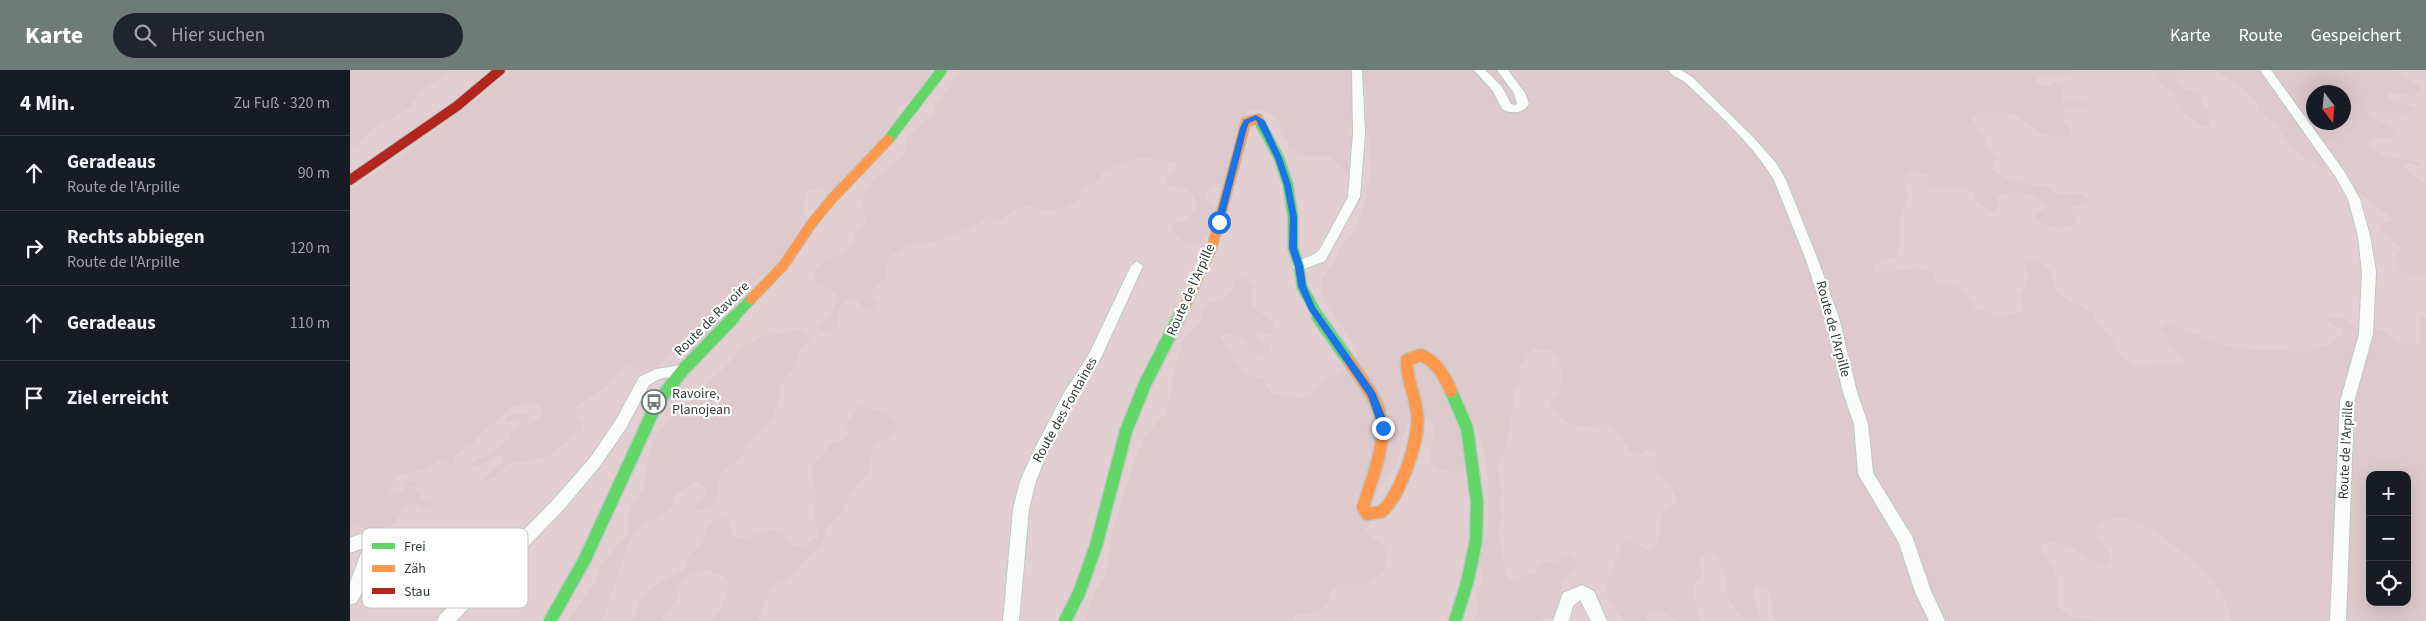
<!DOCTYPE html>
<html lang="de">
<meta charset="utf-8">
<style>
:root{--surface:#171b24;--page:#20242c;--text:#f1f3f6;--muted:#9ea1a6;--line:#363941;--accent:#6e7c77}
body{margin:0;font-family:"Source Sans 3",sans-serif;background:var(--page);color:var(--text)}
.controls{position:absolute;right:15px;bottom:15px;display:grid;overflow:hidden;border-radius:10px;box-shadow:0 5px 20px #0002}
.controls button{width:45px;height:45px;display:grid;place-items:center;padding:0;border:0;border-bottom:1px solid var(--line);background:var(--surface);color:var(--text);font:25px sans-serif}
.compass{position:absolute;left:1956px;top:15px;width:45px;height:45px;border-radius:50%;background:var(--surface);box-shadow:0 5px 20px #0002;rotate:164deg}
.stop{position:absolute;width:15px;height:15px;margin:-11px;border:4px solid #1a73e8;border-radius:50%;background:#fff}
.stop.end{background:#1a73e8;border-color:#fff;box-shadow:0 1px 5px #0008}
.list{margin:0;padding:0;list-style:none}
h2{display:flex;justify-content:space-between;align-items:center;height:65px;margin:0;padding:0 20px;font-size:21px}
h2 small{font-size:16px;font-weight:400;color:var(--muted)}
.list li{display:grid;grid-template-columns:32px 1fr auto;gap:15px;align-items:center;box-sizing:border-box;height:75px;padding:0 20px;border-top:1px solid var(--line)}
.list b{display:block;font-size:19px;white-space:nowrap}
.list p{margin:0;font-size:16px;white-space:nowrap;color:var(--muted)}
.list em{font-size:16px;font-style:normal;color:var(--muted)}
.icon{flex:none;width:28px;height:28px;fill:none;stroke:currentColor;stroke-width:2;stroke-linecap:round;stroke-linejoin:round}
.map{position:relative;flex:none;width:2076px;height:551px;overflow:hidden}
header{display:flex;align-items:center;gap:30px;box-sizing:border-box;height:70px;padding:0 25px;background:var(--accent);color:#fff}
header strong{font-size:24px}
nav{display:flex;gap:28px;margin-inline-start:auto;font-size:18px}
.search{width:350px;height:45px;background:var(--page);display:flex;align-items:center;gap:12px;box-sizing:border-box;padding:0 18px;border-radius:28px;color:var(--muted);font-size:19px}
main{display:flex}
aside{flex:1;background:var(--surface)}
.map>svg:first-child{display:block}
.green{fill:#e3cfd2;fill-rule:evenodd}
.forest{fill:#dec9cc;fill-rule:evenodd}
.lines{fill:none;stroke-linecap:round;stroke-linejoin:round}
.street-casing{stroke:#bcc9c4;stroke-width:2}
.fast-far1-casing{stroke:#bcc9c4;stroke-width:12}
.fast-casing{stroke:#bcc9c4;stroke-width:15}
.slow-far1-casing{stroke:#bcc9c4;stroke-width:12}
.slow-casing{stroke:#bcc9c4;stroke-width:15}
.jam-casing{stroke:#bcc9c4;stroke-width:12}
.street{fill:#fafcfb;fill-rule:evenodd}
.fast-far1{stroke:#63d668;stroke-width:10}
.fast{stroke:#63d668;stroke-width:12}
.slow-far1{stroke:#ff974d;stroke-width:10}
.slow{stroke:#ff974d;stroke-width:12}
.jam{stroke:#b3261e;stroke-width:10}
.route{fill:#1a73e8}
.labels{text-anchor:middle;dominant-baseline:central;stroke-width:4.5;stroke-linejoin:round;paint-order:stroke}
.street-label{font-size:14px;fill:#333f3b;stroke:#fff}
.poi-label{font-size:14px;fill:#333f3b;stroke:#fff;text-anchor:start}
.key{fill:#fff;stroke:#c2c5c4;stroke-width:1}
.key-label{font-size:14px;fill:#333f3b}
</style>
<header>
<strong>Karte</strong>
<div class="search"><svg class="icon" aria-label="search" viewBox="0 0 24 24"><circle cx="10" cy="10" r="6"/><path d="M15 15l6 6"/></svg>Hier suchen</div>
<nav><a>Karte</a><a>Route</a><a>Gespeichert</a></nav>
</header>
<main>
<aside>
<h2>4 Min.<small>Zu Fuß · 320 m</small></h2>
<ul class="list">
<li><svg class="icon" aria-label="ahead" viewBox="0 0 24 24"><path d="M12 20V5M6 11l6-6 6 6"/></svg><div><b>Geradeaus</b><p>Route de l'Arpille</p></div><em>90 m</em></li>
<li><svg class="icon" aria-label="right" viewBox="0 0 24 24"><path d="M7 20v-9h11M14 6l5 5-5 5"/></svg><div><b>Rechts abbiegen</b><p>Route de l'Arpille</p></div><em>120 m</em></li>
<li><svg class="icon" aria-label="ahead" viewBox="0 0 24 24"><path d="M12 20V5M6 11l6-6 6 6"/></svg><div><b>Geradeaus</b></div><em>110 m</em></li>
<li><svg class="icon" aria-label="arrive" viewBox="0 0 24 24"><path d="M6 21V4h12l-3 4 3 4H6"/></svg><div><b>Ziel erreicht</b></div></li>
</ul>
</aside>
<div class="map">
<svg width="2076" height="551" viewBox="0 0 2076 551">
<rect width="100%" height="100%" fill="#dbece6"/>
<!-- green -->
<path class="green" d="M0,0H2076V551H0ZM1964,22H1994V52H1964ZM2020,405H2057V532H2020Z"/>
<!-- forest -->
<g class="forest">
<polygon points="0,0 99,0 93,7 70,20 59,38 21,60 9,73 0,78"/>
<path d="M162,0H580V8L563,29L549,37L544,52L498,109C489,112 484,120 475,122C470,117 463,118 457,121L454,129L455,143L452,147L449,159L428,195L409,207L393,221L387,235L341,281L317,287L308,298L291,301L287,298L278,296L268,302L259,315L226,337L225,345L234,351L230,361L199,385L183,391L160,392L143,408L133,412L134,408L152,391L153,387L151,384C141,387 131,398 120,396L121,393L152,376L158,369L162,360L170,354V350L155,352L157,346L180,343L176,352L179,354L188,349L192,344L190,335L177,334L161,338L129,365L122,375L110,381L106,385L104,393L99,396L88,390L78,398L47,405L39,421L43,424C54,421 53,421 56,411H66L65,419L69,421L71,428L84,434L81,438L75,439C67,433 62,433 52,437L50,446L40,456L16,462L12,456L0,458V120C56,83 111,44 162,0Z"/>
<path d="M610,0H1720V3C1714,6 1695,6 1688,7L1686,11L1691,15L1701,16L1704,13H1712L1715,18L1711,21L1713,31L1726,30L1735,33L1737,37L1718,38L1713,42L1714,53L1721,62L1718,67L1701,66L1690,62L1662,43L1629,42L1622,46L1624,53L1636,69L1635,73L1647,88L1642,99L1662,112L1696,117L1711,125L1733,124L1739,130L1736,135L1720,137L1727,153C1714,160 1697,158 1686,150L1687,143L1694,139L1695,134C1683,123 1662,118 1647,127L1650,137L1644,142C1634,138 1625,133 1623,122C1607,113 1593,124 1578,116V105L1565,101L1556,104L1554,111L1558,127L1550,150L1551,174L1546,187L1524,194L1526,203C1551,204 1556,193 1584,203L1586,212C1612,218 1612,215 1626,239L1653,247L1674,241L1670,225L1679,208L1674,194L1677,190H1684L1695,195L1701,201L1705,220L1721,232L1742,242L1748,254L1762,268L1770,285L1786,296L1795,298L1808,294L1834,293L1835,289L1818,276V269L1810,259L1814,255L1821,254L1876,276L1894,279L1958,282L1983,273L1984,269L1993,265L1992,260L1976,250L1978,247L1993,248L2010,260L2031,259L2053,274L2069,275L2071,261L2069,250L2071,247L2076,248V551H1881C1880,543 1877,532 1873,525C1860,503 1807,458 1782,450C1767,446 1753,448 1745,461L1760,486V492L1756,496C1736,491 1712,463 1691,475C1694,488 1705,497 1707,510C1708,520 1704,532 1712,540C1719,549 1734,547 1744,551H1425C1419,539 1426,529 1416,517L1406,515L1402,521L1408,540L1407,547L1396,550L1387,543L1377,525L1376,503L1362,482L1354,483L1349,490L1352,503C1350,508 1345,513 1343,518C1340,529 1351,541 1350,551H1327L1311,541L1298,543L1295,551H1273L1259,531L1256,516L1272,472L1277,470L1298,480L1305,477L1310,463L1311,444L1325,435L1327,429L1320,415L1306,400V383L1302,379L1296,380L1289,386C1272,381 1274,359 1257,354C1250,352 1244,356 1238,357C1223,358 1205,346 1200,334C1202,328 1206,325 1209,320C1217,308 1210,291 1201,281L1183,278L1174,291L1169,294L1171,311L1165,321L1157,375L1147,395L1152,421L1149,434L1152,447L1148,465L1157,506L1163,511L1186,502L1189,495L1195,492L1208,491L1214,484L1224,487L1226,498C1215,510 1208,511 1214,530L1206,545L1188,551H1124L1128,539L1126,522L1134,508L1126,486C1130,480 1135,473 1136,466C1141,443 1139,358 1118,346L1114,398L1111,403C1100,404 1090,399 1081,394C1075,375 1096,365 1074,344L1057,352C1050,374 1049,405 1027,418C1019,423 1010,419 1003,427L1005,440L1020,451L1019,457L1015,458C1019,470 1038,471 1037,486C1037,491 1034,497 1034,502L1019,513L987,514C982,520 980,529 975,536C969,544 953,543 944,546L943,551H735L744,523L756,504L761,468L782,396L796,365L815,344L821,327L823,307L833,271L850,252L854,238L859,233L876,228L881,221L885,210L893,208L903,214L901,236L925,253V257L920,264L906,262L904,264L905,268L919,275L921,280C914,284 905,284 898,280L899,273C892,266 883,264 873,264L870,267L892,301L900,306L913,309L920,322L948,328L962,326L971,311L1006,294C1014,269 974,245 971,220C969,209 976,202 983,194C987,189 988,182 991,177C994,171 1000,167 1003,162C1012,145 1018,122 1021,103C1022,91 1016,80 1021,70L1014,52C1018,37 1018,28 1014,12H1004L1001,19L1003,52L997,62L1002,69L998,93L1001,103L997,105L982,88L977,86H954L938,79V71L930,62L931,55C923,44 910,37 896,41L871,119L864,114C858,118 855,121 855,129L867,136C864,145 861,163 855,169C843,182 824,168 821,156L825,152L836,151L846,139C846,117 834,119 818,115L816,107L827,101L826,93L806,89H784L752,103L749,111L732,118L730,127C719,138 704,143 689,139C686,138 681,136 678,136C665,136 657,150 645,151L640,144L629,153L608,163L593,169L559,176L540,186L536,197L537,207L523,219L522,224L527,233L524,241L518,242L506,230L498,229L490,237C488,253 489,267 469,259L470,254L479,248L488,227C484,216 472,220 465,213V200L476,188L490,184L499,178L503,172L506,161L516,151C516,145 512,141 512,136C514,106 538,102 556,83L557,66L582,46L588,30L598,20ZM2020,405H2057V532H2020Z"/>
<polygon points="1803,0 1831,0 1824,8 1834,19 1849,24 1854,37 1859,42 1858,50 1862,58 1852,56 1832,42 1825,26 1806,8"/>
<path d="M1865,0H2043L2068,15L2071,19L2069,23L2062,26L2037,22V26C2049,38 2055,32 2065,39L2058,43L2023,42L2021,46L2048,61L2046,67L2022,69L2019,75C2034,93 2051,87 2070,92V96L2057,93L2052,96L2076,115V205L2066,206L2050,200L2044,188L2050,182V177L2029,159V155L2041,150L2039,145L1999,116L1997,110L2000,104C1995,95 1987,94 1977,93L1975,99H1971L1940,77L1928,57L1909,40L1907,32L1886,13ZM1964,22H1994V52H1964Z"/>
<path d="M449,260L455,261L460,267L457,274L448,281V294L435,307L430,318L431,327L421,351L407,362L391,387L371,402C365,420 377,439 346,441L345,436L357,420L348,411L327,423L320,440L294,454L279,471L252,551H219L245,512L249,498L276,466L279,457L278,451L280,436L294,419L296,398L304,369L309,361L321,347L366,306L384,288L387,281L410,267Z"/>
<path d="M510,336L539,343L545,351L547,361L524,376L518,402L500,423L493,441L477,458L471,477L457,487L443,505L431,513L424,515L414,532L412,543L408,551H362L373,534L380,513L374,505H365L360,500L348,501L337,506L330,514L327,528L311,551H282C287,544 286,536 291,529C302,513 320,509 336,498L339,485L352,474L356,461L363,451L370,448L378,450L384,466C404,472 410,459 424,460C428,460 432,462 436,464L442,475C453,478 460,473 468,466L464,439L467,428L462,408L463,393L473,386L481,372L493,370L499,364L496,354Z"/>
</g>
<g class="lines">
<defs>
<g id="street">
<path d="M1002,0H1012L1015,63L1010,127L975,191L949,201L944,199L943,196C949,187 963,188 970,179L998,127L1003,63Z"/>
<path d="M1124,0H1135L1152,17L1161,34L1165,35L1167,34L1164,23L1147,0H1158L1175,23L1179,34C1172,44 1162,44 1152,39L1143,21Z"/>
<path d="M1318,0H1331L1342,7L1404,68L1426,93L1436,110L1468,190L1489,248L1507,322L1518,354L1523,403L1562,466L1581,521L1595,551H1579L1565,522L1549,473L1508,404L1504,354L1493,322L1475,248L1456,190L1424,110C1404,75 1365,41 1336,13C1330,8 1322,6 1318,0Z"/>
<polygon points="1910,0 1921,0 1994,101 2010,129 2020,166 2026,202 2023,264 2004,332 1996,551 1980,551 1990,332 2009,264 2012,202 2008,166 1998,129 1985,106"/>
<polygon points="787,191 793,196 751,288 725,329 698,381 686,411 679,439 669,551 653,551 663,439 670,411 684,380 715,321 738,286 781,196"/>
<polygon points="333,295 338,296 340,300 338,304 309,309 299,315 276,358 250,396 213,440 106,551 87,551 89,546 203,430 240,388 266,350 289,307 306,299"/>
<path d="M21,463L27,465C35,484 18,512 9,528L6,533L0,535V513L13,478L0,483V468L9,464Z"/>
<polygon points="1232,515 1244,521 1257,551 1241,551 1230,530 1223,536 1219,551 1203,551 1213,523"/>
</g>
<g id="fast-far1">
<polyline points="908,49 929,88 938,115 943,147 943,178 949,196 952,217 969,248"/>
<polyline points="538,70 592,0"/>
<polyline points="383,248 401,229"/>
<polyline points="829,248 835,236"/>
</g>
<g id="fast">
<polyline points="968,247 999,291"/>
<polyline points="1101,321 1117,358 1127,432 1126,471 1117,513 1105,551"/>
<polyline points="200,551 235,489 307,333 333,300 384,247"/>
<polyline points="715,551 729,523 746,476 776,361 795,314 829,247"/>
</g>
<g id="slow-far1">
<polyline points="401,229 433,196 462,153 481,130 538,70"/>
<polyline points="835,236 862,177 896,52 908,49"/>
</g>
<path id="slow" d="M999,291C1011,309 1027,327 1031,349C1036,377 1021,411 1013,437L1017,444L1031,442C1050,427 1071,367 1067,343C1065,325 1056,309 1057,290L1071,285C1087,292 1094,305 1101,321"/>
<polyline id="jam" points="0,110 107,36 150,0"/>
</defs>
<!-- street casing -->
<use href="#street" class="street-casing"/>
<!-- fast-far1 casing -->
<use href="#fast-far1" class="fast-far1-casing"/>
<!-- fast casing -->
<use href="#fast" class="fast-casing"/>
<!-- slow-far1 casing -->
<use href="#slow-far1" class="slow-far1-casing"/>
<!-- slow casing -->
<use href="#slow" class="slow-casing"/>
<!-- jam casing -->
<use href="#jam" class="jam-casing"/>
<!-- street -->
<use href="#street" class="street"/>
<!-- fast-far1 -->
<use href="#fast-far1" class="fast-far1"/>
<!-- fast -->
<use href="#fast" class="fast"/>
<!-- slow-far1 -->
<use href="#slow-far1" class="slow-far1"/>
<!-- slow -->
<use href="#slow" class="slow"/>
<!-- jam -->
<use href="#jam" class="jam"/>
</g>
<!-- route -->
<polygon class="route" points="906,45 915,51 932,88 941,115 947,147 947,178 953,196 956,216 965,237 1025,322 1037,351 1036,361 1030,361 1018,326 959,240 948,216 945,196 939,178 940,147 934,115 925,88 906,50 899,53 897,58 873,152 869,155 865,152 890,58 894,50"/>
<!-- icons -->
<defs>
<symbol id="bus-ring" viewBox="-11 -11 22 22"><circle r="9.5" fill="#fff" stroke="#6e7c77" stroke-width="1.5"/><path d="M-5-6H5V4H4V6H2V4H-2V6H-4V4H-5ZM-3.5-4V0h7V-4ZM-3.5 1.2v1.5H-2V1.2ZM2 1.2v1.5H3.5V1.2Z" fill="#6e7c77"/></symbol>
</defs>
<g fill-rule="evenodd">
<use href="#bus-ring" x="290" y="318" width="28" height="28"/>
</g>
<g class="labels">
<!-- street labels -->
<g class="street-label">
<text transform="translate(841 220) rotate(-66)">Route de l'Arpille</text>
<text transform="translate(362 249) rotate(-45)">Route de Ravoire</text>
<text transform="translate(1483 259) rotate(75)">Route de l'Arpille</text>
<text transform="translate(715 340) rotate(-61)">Route des Fontaines</text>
<text transform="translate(1996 380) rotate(-87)">Route de l'Arpille</text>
</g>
<!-- poi labels -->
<g class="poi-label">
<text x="322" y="324">Ravoire,<tspan x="322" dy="16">Planojean</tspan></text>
</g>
</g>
<!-- legend -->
<rect x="12" y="458" width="166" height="80" rx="8" class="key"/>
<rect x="22" y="473" width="23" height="6" fill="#63d668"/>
<rect x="22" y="495" width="23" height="7" fill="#ff974d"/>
<rect x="22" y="518" width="23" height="6" fill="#b3261e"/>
<g class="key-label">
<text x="54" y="481">Frei</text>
<text x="54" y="503">Zäh</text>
<text x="54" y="526">Stau</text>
</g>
</svg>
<div class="controls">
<button>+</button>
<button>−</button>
<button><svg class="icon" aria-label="locate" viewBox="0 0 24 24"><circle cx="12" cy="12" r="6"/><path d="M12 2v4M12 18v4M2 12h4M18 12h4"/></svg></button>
</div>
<svg class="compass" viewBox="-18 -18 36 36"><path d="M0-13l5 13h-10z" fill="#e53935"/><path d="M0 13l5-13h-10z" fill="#9ea1a6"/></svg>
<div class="stop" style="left:869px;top:152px"></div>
<div class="stop end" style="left:1033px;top:358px"></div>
</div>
</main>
